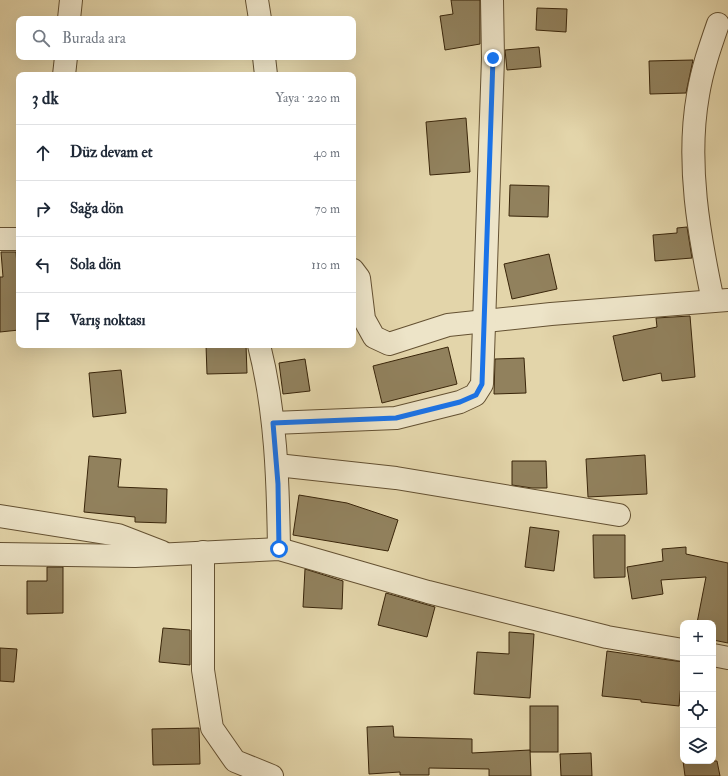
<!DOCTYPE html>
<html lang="tr">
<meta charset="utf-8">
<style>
:root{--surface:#fff;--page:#f2f2f3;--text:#1f2937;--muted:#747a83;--line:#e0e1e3}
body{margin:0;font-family:"IM FELL Double Pica",serif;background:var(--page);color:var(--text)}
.controls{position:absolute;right:12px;bottom:12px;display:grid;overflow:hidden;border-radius:8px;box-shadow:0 4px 16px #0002}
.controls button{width:36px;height:36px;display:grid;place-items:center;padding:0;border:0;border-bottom:1px solid var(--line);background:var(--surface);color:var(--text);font:20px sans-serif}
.stop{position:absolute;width:12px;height:12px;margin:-9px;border:3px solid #1a73e8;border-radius:50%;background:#fff}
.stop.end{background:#1a73e8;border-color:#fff;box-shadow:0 1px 4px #0008}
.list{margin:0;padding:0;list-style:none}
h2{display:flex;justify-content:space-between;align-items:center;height:52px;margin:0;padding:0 16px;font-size:17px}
h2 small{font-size:13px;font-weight:400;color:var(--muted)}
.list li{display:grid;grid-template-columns:26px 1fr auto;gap:12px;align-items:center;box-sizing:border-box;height:56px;padding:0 16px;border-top:1px solid var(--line)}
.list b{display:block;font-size:15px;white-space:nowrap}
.list em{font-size:13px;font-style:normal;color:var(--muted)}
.icon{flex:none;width:22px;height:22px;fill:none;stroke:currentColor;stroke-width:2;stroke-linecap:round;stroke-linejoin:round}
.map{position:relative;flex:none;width:728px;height:776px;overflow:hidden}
.search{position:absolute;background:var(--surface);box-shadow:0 4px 16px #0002;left:16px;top:16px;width:340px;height:44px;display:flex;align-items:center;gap:10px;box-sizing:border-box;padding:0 14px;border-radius:8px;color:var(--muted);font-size:15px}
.panel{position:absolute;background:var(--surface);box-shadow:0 4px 16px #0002;left:16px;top:72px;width:340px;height:276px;border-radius:8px}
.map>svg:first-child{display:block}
.building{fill:#91815d;stroke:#39250a}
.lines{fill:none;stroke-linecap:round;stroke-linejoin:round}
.minor-casing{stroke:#645132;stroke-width:24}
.minor{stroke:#ede4c8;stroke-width:22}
.route{stroke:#1a73e8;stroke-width:5}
</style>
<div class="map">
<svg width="728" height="776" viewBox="0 0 728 776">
<rect width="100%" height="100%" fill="#e3d5aa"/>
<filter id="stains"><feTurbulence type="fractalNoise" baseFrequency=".005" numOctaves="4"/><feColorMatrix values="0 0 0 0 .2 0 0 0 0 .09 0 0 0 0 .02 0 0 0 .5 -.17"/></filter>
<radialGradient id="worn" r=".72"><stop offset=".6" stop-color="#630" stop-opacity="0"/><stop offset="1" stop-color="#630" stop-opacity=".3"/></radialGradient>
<!-- building -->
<g class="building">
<polygon points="451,0 480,0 480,44 445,50 440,16 453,14"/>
<polygon points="537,8 567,9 566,32 536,30"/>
<polygon points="539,47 541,67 507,70 505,50"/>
<polygon points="693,60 686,93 650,94 649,61"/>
<polygon points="466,118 470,172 430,175 426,122"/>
<polygon points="510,185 549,186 548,217 509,216"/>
<polygon points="687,227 692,258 655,261 653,235 677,233 677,228"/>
<polygon points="1,252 16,252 19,292 19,330 0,332 0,277 3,277"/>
<polygon points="549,254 557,289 512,299 504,264"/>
<polygon points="690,316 695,377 662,381 661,373 623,381 613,336 657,327 656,318"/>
<polygon points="206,345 246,345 247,373 207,374"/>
<polygon points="448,347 457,384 382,403 373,366"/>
<polygon points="524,358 526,393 494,394 495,359"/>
<polygon points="305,359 310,391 283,394 279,363"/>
<polygon points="121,370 126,413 93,417 89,373"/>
<polygon points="645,455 647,494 588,497 586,459"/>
<polygon points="89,456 121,459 118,487 167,489 166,523 135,522 135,517 84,512"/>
<polygon points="512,461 546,461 547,488 532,488 512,485"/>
<polygon points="299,495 347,503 398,520 388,551 293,535"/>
<polygon points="530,527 559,531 554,571 525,567"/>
<polygon points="593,535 625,535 625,577 594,578"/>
<polygon points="686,547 686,554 728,563 728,643 713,640 713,623 697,623 706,577 661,580 663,594 632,599 627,567 663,561 662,549"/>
<polygon points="47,567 63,567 63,613 27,614 27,581 47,581"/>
<polygon points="305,569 343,581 342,609 303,607"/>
<polygon points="386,593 435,607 427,637 378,625"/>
<polygon points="163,628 190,630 190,665 159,662"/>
<polygon points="509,632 534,634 530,698 474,694 477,652 509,654"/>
<polygon points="0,648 17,649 14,682 0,681"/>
<polygon points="607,651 683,662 679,706 641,702 641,700 602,696"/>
<rect x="530" y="706" width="28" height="46"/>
<polygon points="393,726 394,737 472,739 472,753 530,750 531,776 489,776 489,769 429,768 429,775 400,775 400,772 369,774 367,727"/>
<polygon points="199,728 200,764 153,765 152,729"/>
<polygon points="591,753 592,776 561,776 560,754"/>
<polygon points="683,761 717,761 720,776 685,776"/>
</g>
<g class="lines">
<defs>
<g id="minor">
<polyline points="257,0 260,19"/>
<polyline points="69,19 71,0"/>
<polyline points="264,57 266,75"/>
<polyline points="64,75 66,57"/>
<polyline points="0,239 19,239"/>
<polyline points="353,270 359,278 364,319 374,337 389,344 448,325 551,314 728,300"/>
<path d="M713,301C699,235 686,163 698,95C702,70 710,47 718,24"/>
<path d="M259,345C276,412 278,480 279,549"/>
<polyline points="273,423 396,418 460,402 475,395 482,384 493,58 492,0"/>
<polyline points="277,465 396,478 619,515"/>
<polyline points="0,516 118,535 162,552"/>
<polyline points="203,552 203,670 212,728 235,761 272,776"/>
<polyline points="0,554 135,556 279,549 428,592 607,637 683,650"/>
<polyline points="713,655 728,658"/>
</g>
</defs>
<!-- minor casing -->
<use href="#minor" class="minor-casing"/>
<!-- minor -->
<use href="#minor" class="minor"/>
</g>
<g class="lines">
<!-- route -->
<polyline class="route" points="279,549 278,484 273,423 396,418 460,402 476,395 482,384 493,58"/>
</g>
<rect width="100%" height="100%" filter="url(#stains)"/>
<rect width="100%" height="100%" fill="url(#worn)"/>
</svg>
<div class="controls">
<button>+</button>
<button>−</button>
<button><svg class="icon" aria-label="locate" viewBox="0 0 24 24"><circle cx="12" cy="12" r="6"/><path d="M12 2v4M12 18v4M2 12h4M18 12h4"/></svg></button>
<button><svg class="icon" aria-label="layers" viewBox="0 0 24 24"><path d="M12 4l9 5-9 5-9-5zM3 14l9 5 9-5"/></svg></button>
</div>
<div class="stop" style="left:279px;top:549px"></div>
<div class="stop end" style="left:493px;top:58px"></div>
<div class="search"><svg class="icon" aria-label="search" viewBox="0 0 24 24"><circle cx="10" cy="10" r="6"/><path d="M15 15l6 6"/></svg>Burada ara</div>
<section class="panel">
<h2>3 dk<small>Yaya · 220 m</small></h2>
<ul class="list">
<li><svg class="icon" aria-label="ahead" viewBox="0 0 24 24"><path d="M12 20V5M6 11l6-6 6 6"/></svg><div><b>Düz devam et</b></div><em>40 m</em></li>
<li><svg class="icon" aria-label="right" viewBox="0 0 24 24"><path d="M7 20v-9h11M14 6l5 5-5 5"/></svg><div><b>Sağa dön</b></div><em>70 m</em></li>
<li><svg class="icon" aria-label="left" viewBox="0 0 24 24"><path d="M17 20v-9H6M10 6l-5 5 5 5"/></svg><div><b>Sola dön</b></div><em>110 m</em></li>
<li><svg class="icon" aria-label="arrive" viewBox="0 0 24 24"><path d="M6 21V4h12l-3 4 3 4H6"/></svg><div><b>Varış noktası</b></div></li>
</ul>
</section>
</div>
